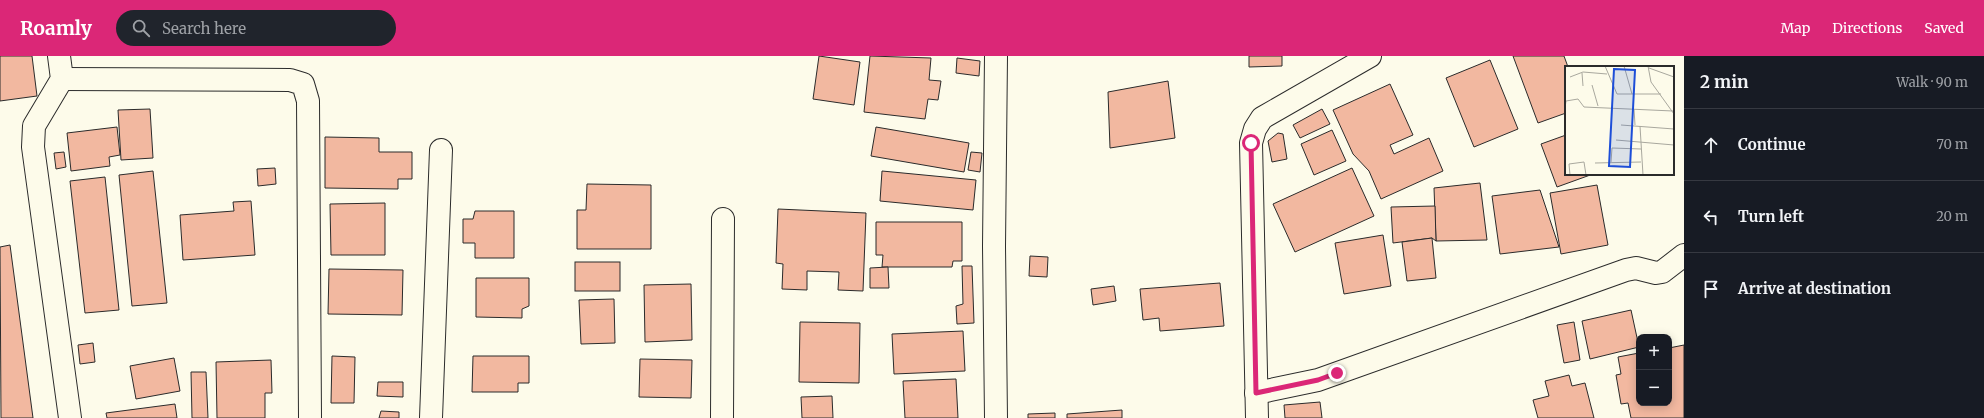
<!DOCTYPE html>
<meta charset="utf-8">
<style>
:root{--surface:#171b24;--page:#20242c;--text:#f1f3f6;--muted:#9ea1a6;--line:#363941;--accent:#db2777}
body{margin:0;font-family:Merriweather,serif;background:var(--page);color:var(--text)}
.controls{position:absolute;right:12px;bottom:12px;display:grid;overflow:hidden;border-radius:8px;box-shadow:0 2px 10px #0003}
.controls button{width:36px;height:36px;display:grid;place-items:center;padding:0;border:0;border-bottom:1px solid var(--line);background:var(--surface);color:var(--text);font:20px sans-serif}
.stop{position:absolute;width:12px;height:12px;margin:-9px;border:3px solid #db2777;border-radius:50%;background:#fff}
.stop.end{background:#db2777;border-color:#fff;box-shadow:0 1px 4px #0008}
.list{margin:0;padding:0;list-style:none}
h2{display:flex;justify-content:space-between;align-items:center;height:52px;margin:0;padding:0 16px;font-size:17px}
h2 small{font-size:13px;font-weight:400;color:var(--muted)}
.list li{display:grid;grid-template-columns:26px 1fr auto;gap:12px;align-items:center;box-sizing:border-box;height:72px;padding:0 16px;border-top:1px solid var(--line)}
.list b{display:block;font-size:15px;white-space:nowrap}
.list em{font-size:13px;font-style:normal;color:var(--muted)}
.icon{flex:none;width:22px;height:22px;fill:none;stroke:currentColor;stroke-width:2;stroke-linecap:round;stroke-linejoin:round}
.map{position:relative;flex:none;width:1684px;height:362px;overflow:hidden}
header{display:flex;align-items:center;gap:24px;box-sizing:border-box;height:56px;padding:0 20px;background:var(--accent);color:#fff}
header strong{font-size:19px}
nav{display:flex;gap:22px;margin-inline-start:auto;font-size:14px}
.search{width:280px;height:36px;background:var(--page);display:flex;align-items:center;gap:10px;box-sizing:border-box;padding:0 14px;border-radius:22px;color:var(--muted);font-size:15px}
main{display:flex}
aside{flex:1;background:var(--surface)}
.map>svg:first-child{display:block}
.building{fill:#f2b8a0;stroke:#2b2b2b}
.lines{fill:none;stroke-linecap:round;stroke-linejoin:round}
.minor-casing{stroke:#2b2b2b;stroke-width:24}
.minor{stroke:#fdfbea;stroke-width:22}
.route{stroke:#db2777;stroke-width:5}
.inset-road{fill:none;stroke:#a9a89e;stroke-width:1}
.view{fill:#1d4ed8;fill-opacity:0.15;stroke:#1d4ed8;stroke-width:2}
.inset-edge{fill:none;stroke:#2b2b2b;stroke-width:2}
</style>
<header>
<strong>Roamly</strong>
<div class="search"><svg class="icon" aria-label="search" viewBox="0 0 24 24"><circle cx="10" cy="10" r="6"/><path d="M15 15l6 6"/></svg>Search here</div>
<nav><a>Map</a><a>Directions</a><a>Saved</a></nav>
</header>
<main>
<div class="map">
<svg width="1684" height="362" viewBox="0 0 1684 362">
<rect width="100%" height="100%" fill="#fdfbea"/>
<!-- building -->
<g class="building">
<polygon points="0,0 32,0 37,40 0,45"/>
<polygon points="819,0 860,6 854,49 813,43"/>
<polygon points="870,0 931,2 929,24 941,25 938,44 928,43 925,63 864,56"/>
<polygon points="1249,0 1282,0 1282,10 1249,11"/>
<polygon points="1513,0 1564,0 1568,11 1566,11 1566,57 1538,67"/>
<polygon points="957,2 980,5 979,20 956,17"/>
<polygon points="1490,4 1518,73 1474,91 1446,22"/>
<polygon points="1168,25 1175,82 1110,92 1108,36"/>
<polygon points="1390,28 1413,79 1390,89 1394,98 1429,82 1443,115 1381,143 1369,115 1353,98 1333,54"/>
<polygon points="150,53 153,102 121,104 118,54"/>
<polygon points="1322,53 1330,68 1300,82 1293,69"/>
<polygon points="117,71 120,99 109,101 110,110 71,115 67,77"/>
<polygon points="876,71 969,87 964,116 871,100"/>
<polygon points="1332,74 1346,105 1314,119 1301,88"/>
<polygon points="1278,77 1283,78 1287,103 1272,106 1268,85"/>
<polygon points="1566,79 1566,118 1593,118 1557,131 1541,88"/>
<polygon points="325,81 379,82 379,96 412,96 412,123 398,123 398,133 325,132"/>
<polygon points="64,96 66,111 56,113 54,97"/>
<polygon points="971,96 982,97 980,116 968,114"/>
<polygon points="275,112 276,128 258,130 257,113"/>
<polygon points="1352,112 1374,160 1295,196 1273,148"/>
<polygon points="153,115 167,247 132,250 119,119"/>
<polygon points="882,115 976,124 973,154 880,145"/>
<polygon points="105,121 119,254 85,257 70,125"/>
<polygon points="1480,127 1487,184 1436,185 1434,132"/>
<polygon points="587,128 651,129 651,193 577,193 577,154 586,154"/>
<polygon points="1597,129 1608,189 1561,198 1550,137"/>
<polygon points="1540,134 1559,191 1500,198 1492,140"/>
<polygon points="251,145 255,199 183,204 180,159 234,155 233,146"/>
<polygon points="385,147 385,199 331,199 330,148"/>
<polygon points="1435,150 1436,185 1432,182 1393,187 1391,151"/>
<polygon points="778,153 866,157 863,235 838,234 839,216 807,215 807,234 782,233 783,208 776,207"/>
<polygon points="475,155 514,155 514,202 475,202 475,187 463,187 463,163 473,163"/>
<polygon points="876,166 962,166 962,205 953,205 952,211 882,211 883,199 876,199"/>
<polygon points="1383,179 1391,230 1344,238 1335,187"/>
<polygon points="1432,182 1436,222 1407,225 1402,186"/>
<polygon points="10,189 33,362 1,362 0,191"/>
<polygon points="1030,200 1048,201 1047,221 1029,220"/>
<rect x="575" y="206" width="45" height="29"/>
<polygon points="962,210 972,210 974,267 957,268 956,250 963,248"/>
<polygon points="888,211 889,232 870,232 870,212"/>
<polygon points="329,213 403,214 402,259 328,258"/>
<polygon points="476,222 529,222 529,250 522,253 522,262 476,261"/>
<polygon points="1220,227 1224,270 1160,275 1159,262 1143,264 1140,233"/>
<polygon points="691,228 692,284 645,286 644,229"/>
<polygon points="1114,230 1116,245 1093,249 1091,233"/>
<polygon points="614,243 615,287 581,288 579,244"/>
<polygon points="1631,254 1639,291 1590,303 1582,265"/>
<polygon points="800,266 860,267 859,327 799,326"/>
<polygon points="1574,266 1580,304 1564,307 1557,269"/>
<polygon points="963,275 965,315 894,318 892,278"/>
<polygon points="93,287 95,306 80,308 78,289"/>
<polygon points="1684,289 1684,362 1631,362 1628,347 1621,348 1616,319 1621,318 1618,301 1639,297 1639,347 1669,347 1669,292"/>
<polygon points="332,300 355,301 354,347 331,347"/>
<polygon points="473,300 529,300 529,327 518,327 518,336 472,336"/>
<polygon points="174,302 180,335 136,343 130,310"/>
<polygon points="640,303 692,304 691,342 639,341"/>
<polygon points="271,304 272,337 265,337 265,362 217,362 216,306"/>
<polygon points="191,316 206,316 208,362 192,362"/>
<polygon points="1569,319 1572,330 1585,327 1594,362 1538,362 1533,344 1549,340 1545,325"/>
<polygon points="956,323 958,362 905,362 903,325"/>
<polygon points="378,326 403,326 403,341 377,340"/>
<polygon points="832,340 833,362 802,362 801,341"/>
<polygon points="1320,346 1322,362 1285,362 1284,349"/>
<polygon points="175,348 177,362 107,362 106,357"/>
<polygon points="1122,354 1122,362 1067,362 1067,358"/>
<polygon points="381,355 399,356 399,362 379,362"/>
<polygon points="1055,357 1055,362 1028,362 1028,358"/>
</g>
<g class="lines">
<defs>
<g id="minor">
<polyline points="59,0 62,23 34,70 33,91 70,362"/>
<polyline points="996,0 994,190 996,362"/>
<polyline points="62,23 290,24 303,28 308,45 310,362"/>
<polyline points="1256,337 1318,324 1626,214 1636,212 1656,217 1662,216 1684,199"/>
<polyline points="431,362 441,94"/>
<polyline points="722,362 723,163"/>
<polyline points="1257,362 1251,87 1255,73 1262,62 1370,0"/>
</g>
</defs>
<!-- minor casing -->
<use href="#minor" class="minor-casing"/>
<!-- minor -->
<use href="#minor" class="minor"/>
</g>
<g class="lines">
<!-- route -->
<polyline class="route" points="1251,87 1256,337 1318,324 1337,317"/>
</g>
<!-- overview -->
<g transform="translate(1565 10)">
<rect width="109" height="109" fill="#fdfbea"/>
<path class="inset-road" d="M40,0L52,28H96M59,0L67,28M83,0L86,16L109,48M84,2L109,11M17,7L18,20M5,11L18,6L42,8M27,19L33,40M0,42L1,35L13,33L19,41L108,45M69,43L70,59M56,59L109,63M75,60L78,109M51,74L109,79M46,96L47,82L76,83M30,97L76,96M5,109L4,98L19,96L21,109"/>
<path class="view" d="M49,3L70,4L65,101L44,100Z"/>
<rect width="109" height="109" class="inset-edge"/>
</g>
</svg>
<div class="controls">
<button>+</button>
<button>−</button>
</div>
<div class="stop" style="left:1251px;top:87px"></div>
<div class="stop end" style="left:1337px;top:317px"></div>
</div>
<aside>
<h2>2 min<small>Walk · 90 m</small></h2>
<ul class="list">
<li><svg class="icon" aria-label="ahead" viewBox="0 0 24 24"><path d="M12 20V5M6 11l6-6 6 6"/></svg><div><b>Continue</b></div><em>70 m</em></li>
<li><svg class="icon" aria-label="left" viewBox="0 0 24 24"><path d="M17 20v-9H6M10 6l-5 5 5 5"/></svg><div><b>Turn left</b></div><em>20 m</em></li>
<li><svg class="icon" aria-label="arrive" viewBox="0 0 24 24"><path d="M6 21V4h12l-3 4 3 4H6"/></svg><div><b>Arrive at destination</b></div></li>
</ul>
</aside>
</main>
